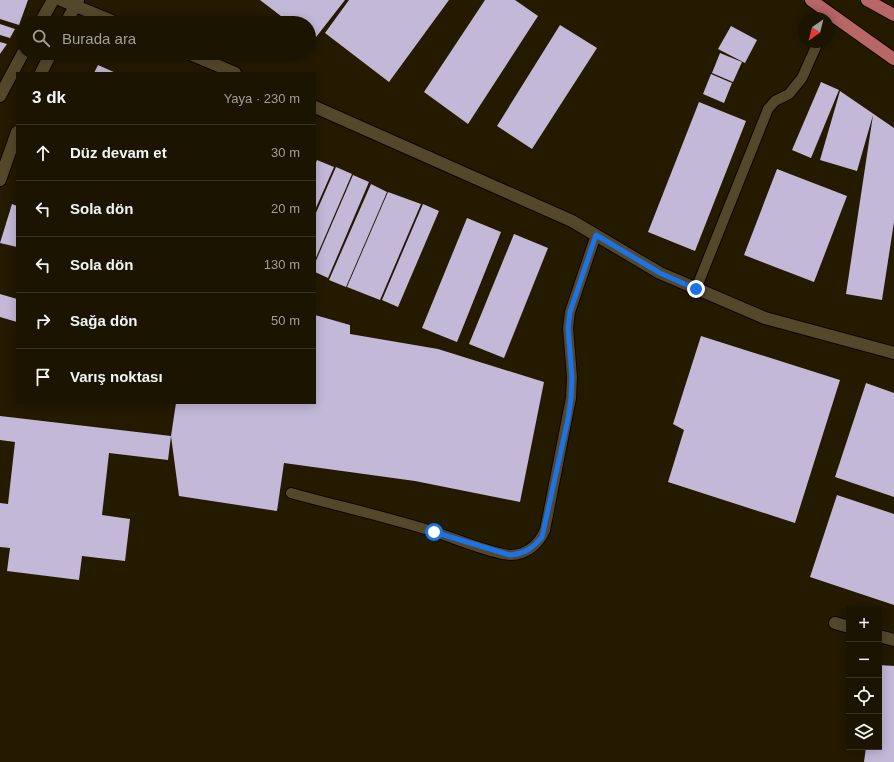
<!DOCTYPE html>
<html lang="tr">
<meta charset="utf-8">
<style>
:root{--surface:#1b1400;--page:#28210f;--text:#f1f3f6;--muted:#a09e99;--line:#393322}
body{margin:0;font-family:Helvetica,sans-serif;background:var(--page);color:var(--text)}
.controls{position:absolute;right:12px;bottom:12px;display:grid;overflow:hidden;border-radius:0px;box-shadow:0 2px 10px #0003}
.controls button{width:36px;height:36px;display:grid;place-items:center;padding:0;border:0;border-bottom:1px solid var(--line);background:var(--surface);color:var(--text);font:20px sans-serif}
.compass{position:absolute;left:798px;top:12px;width:36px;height:36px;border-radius:50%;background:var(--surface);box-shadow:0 2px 10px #0003;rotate:215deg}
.stop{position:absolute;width:12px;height:12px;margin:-9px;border:3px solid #1a73e8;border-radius:50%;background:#fff}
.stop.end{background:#1a73e8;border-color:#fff;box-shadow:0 1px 4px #0008}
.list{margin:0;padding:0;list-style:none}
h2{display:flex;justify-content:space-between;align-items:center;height:52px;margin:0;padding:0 16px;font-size:17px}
h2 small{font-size:13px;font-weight:400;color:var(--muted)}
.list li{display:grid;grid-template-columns:26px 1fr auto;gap:12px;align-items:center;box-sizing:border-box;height:56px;padding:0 16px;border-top:1px solid var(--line)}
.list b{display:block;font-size:15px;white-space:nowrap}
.list em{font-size:13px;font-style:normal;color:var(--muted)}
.icon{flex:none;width:22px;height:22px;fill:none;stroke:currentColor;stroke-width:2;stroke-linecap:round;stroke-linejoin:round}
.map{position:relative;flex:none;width:894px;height:762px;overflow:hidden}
.search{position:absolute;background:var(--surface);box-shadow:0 2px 10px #0003;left:16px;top:16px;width:300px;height:44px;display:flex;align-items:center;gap:10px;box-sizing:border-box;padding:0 14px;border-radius:22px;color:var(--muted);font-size:15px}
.panel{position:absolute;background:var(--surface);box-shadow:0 2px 10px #0003;left:16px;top:72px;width:300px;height:332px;border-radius:0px}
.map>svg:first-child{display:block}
.building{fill:#c3b8d8}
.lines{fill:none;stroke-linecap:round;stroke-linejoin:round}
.service-casing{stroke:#0d0500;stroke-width:12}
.minor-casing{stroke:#0d0500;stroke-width:14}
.secondary-casing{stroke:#0d0500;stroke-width:14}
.primary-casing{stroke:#0d0500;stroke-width:14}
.service{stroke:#54482b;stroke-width:10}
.minor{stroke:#54482b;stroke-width:12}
.secondary{stroke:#54482b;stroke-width:12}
.primary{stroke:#b86666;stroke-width:12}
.route{stroke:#1a73e8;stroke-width:5}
</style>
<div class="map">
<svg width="894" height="762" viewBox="0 0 894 762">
<rect width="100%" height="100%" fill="#241a00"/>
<!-- building -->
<g class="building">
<polygon points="0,0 28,0 19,25 0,19"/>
<polygon points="260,0 345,0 313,41 309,38 309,23 290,23"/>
<polygon points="349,0 449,0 389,82 325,33"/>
<polygon points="485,0 515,0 538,16 468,124 424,92"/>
<polygon points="0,24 15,29 10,38 0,35"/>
<polygon points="560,25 597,48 532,149 497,126"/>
<polygon points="731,26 757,40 745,63 718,49"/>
<polygon points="0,42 7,44 0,54"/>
<polygon points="720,53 742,62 733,82 712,73"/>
<polygon points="98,65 116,73 94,73"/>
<polygon points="711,74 732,83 724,103 703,94"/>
<polygon points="821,82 839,90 811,158 792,150"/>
<polygon points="840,91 894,128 894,222 882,300 846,294 873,115 857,171 820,160"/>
<polygon points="699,102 746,121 695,251 648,232"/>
<polygon points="317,160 334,167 315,210 315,165"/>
<polygon points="336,167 352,174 315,260 315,215"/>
<polygon points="777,169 847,196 814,282 744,255"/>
<polygon points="353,175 369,182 328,278 315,272 315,263"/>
<polygon points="371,184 387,192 346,287 329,280"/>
<polygon points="388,192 421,204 380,300 347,287"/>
<polygon points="12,204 17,206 17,247 0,243"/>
<polygon points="423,204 439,211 398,307 382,300"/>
<polygon points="467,218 501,232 457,342 422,328"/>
<polygon points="514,234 548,248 504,358 469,344"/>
<polygon points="0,294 17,299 17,322 0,317"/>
<polygon points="315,315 350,325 350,334 438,349 544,382 520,502 415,481 284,463 277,511 179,496 171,436 176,403 315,403"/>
<polygon points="701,336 840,380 795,523 668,482 684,430 673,424"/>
<polygon points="866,383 894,393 894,497 835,477"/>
<polygon points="0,416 171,436 168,460 109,453 102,515 130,519 125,561 82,556 79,580 7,571 10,548 0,547 0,503 8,504 15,442 0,440"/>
<polygon points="837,495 894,514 894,605 810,577"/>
<polygon points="879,665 894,666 894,762 864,762 866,747 879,747"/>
</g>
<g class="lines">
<defs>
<g id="service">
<polyline points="696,289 768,109 775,101 789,94 802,78 818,42"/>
<path d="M291,493C338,506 387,517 435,532C454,538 492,554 510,555C527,555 539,544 545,530L571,398L572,377L568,328L570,312L596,235"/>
</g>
<g id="minor">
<polyline points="61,0 117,23"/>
<polyline points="188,53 235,73"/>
<polyline points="315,107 572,221 660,273 765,318 894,353"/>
<polyline points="835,623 849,627"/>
<polyline points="879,636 894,640"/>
</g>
<g id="secondary">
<polyline points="40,23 53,0"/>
<polyline points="66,23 78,0"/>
<polyline points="41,73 51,53"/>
<polyline points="0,96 23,53"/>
<polyline points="0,180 17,132"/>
</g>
<g id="primary">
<polyline points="811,0 894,59"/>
<polyline points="867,0 894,15"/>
</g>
</defs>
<!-- service casing -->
<use href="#service" class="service-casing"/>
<!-- minor casing -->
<use href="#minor" class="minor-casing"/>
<!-- secondary casing -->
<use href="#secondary" class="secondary-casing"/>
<!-- primary casing -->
<use href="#primary" class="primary-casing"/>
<!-- service -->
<use href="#service" class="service"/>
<!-- minor -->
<use href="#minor" class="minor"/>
<!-- secondary -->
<use href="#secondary" class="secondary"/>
<!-- primary -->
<use href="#primary" class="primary"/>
</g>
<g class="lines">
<!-- route -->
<path class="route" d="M434,532L510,555C524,554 533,548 542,537L568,419L571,398L572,377L568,328L570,312L596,235L660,273L696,289"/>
</g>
</svg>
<div class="controls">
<button>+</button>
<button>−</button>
<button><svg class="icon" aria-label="locate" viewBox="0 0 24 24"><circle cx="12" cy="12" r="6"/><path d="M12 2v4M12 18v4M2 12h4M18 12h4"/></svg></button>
<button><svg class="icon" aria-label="layers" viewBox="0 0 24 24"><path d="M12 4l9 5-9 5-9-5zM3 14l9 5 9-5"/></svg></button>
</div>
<svg class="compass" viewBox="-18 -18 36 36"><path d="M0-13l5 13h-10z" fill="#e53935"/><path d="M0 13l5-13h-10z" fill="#a09e99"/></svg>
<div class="stop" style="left:434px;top:532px"></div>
<div class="stop end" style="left:696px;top:289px"></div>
<div class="search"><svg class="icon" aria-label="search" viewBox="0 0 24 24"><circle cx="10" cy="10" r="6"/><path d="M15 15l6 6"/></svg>Burada ara</div>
<section class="panel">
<h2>3 dk<small>Yaya · 230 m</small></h2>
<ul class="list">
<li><svg class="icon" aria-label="ahead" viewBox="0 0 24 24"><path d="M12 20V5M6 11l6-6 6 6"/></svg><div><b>Düz devam et</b></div><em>30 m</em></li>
<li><svg class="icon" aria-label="left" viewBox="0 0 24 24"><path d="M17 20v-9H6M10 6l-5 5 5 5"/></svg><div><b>Sola dön</b></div><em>20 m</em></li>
<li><svg class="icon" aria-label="left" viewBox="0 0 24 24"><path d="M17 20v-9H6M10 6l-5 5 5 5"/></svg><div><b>Sola dön</b></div><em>130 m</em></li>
<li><svg class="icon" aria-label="right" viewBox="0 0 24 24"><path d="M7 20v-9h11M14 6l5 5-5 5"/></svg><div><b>Sağa dön</b></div><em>50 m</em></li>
<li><svg class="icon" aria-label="arrive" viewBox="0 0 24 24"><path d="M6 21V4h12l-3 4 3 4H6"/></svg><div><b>Varış noktası</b></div></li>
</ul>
</section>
</div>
